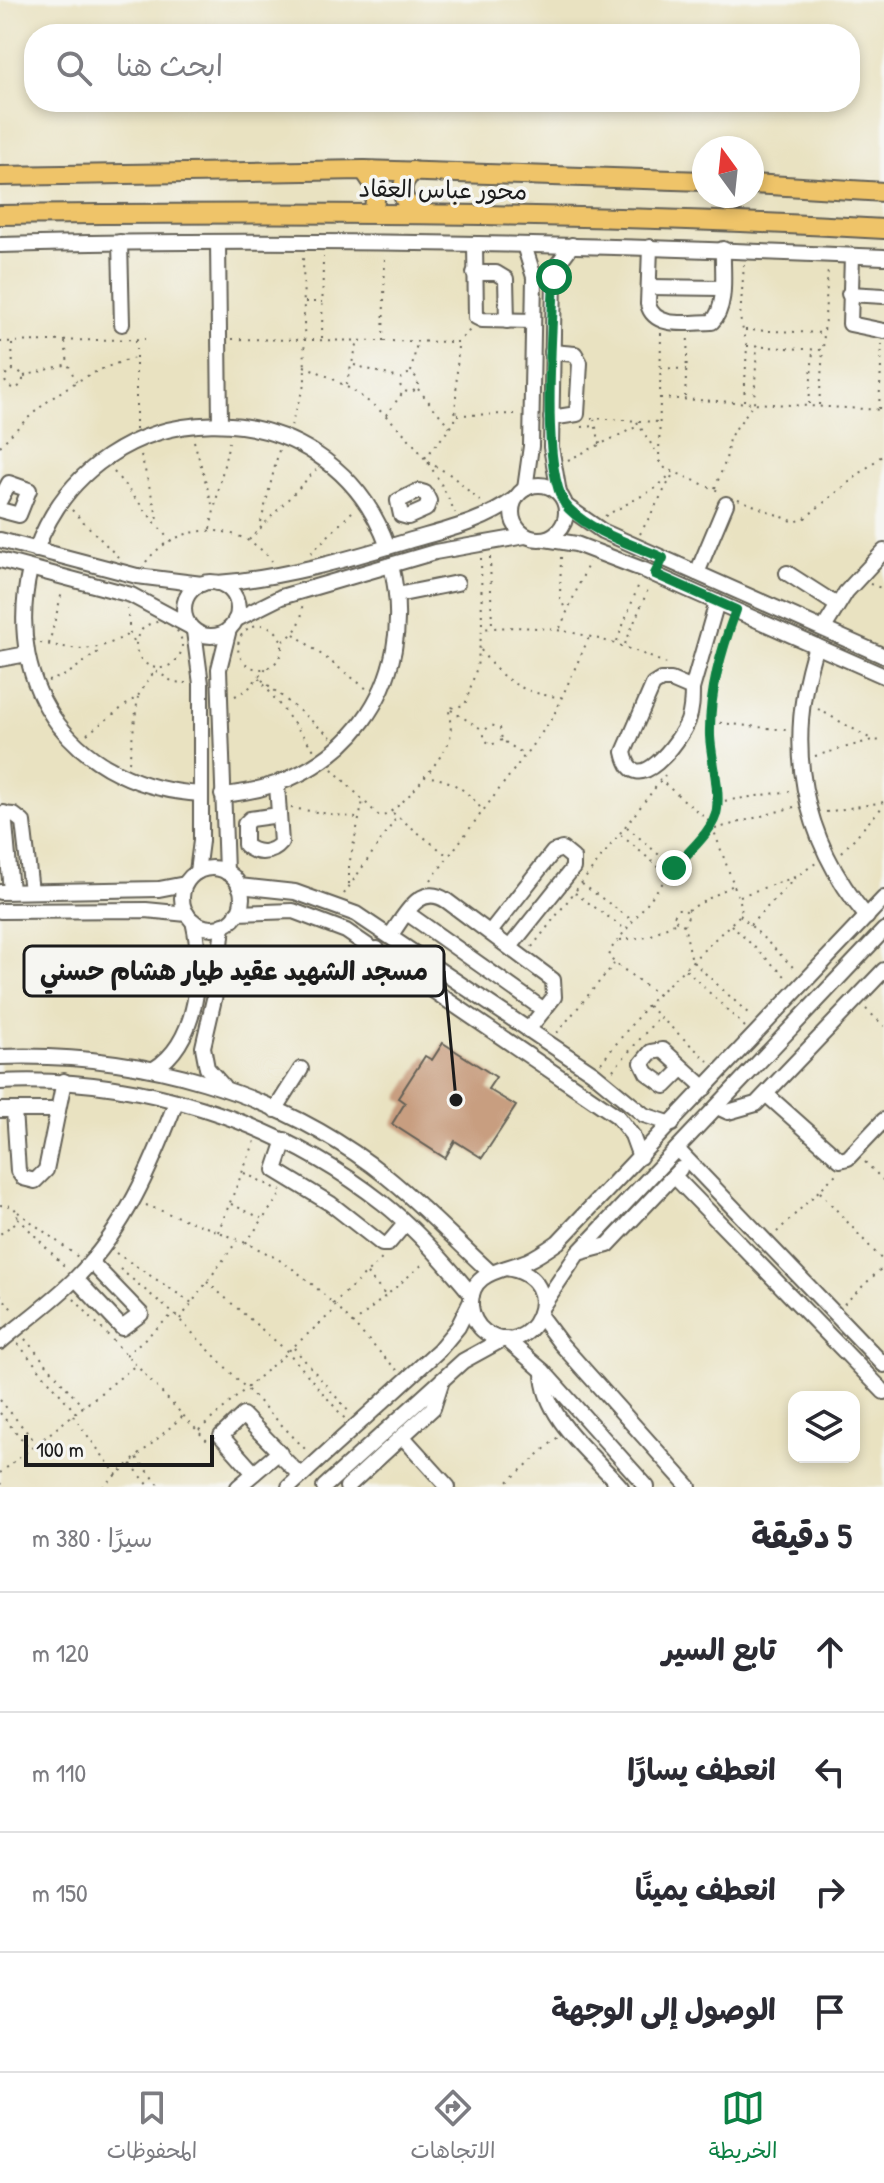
<!DOCTYPE html>
<html lang="ar">
<meta charset="utf-8">
<style>
:root{--surface:#fff;--page:#f2f2f3;--text:#2b2b33;--muted:#7c7c81;--line:#e1e1e2;--accent:#0b8043}
body{margin:0;font-family:"Patrick Hand","Playpen Sans Arabic",sans-serif;background:var(--page);color:var(--text);direction:rtl}
.controls{position:absolute;right:24px;bottom:24px;display:grid;overflow:hidden;border-radius:16px;box-shadow:0 4px 12px #0003}
.controls button{width:72px;height:72px;display:grid;place-items:center;padding:0;border:0;border-bottom:2px solid var(--line);background:var(--surface);color:var(--text);font:40px sans-serif}
.compass{position:absolute;left:692px;top:136px;width:72px;height:72px;border-radius:50%;background:var(--surface);box-shadow:0 4px 12px #0003;rotate:345deg}
.scale{position:absolute;left:24px;bottom:20px;width:190px;box-sizing:border-box;padding-left:8px;border:4px solid #1c1c1c;border-top:0;font-size:22px;line-height:28px;white-space:nowrap;color:#1c1c1c;-webkit-text-stroke:6px #f6f6f2;paint-order:stroke}
.stop{position:absolute;width:24px;height:24px;margin:-18px;border:6px solid #0b8043;border-radius:50%;background:#fff}
.stop.end{background:#0b8043;border-color:#fff;box-shadow:0 2px 8px #0008}
.list{margin:0;padding:0;list-style:none}
h2{display:flex;justify-content:space-between;align-items:center;height:104px;margin:0;padding:0 32px;font-size:34px}
h2 small{font-size:26px;font-weight:400;color:var(--muted)}
.list li{display:grid;grid-template-columns:52px 1fr auto;gap:24px;align-items:center;box-sizing:border-box;height:120px;padding:0 32px;border-top:2px solid var(--line)}
.list b{display:block;font-size:30px;white-space:nowrap}
.list em{font-size:26px;font-style:normal;color:var(--muted)}
.icon{flex:none;width:44px;height:44px;fill:none;stroke:currentColor;stroke-width:2;stroke-linecap:round;stroke-linejoin:round}
.map{position:relative;flex:none;width:884px;height:1487px;overflow:hidden;direction:ltr}
.search{position:absolute;background:var(--surface);box-shadow:0 4px 12px #0003;left:24px;right:24px;top:24px;height:88px;display:flex;align-items:center;gap:20px;box-sizing:border-box;padding:0 28px;border-radius:32px;color:var(--muted);font-size:30px}
.sheet{height:584px;background:var(--surface)}
nav{display:flex;justify-content:space-around;align-items:center;box-sizing:border-box;height:112px;border-top:2px solid var(--line);background:var(--surface);font-size:22px;color:var(--muted)}
nav a{display:grid;justify-items:center;gap:4px}
nav .on{color:var(--accent)}
.map>svg:first-child{display:block}
.building{fill:#c89e80}
.lines{fill:none;stroke-linecap:round;stroke-linejoin:round}
.minor-casing{stroke:#646156;stroke-width:18}
.major-casing{stroke:#646156;stroke-width:22}
.path{stroke:#646156;stroke-width:2;stroke-dasharray:2 6;stroke-linecap:butt}
.minor{stroke:#fff;stroke-width:14}
.major{stroke:#efc469;stroke-width:18}
.route{stroke:#0b8043;stroke-width:10}
.labels{text-anchor:middle;dominant-baseline:central;stroke-width:7;stroke-linejoin:round;paint-order:stroke}
.street-label{font-size:24px;fill:#1c1c1c;stroke:#f6f6f2}
.leader{fill:none;stroke:#1c1c1c;stroke-width:3}
.callout-dot{fill:#1c1c1c;stroke:#f6f6f2;stroke-width:3}
.callout{fill:#f6f6f2;stroke:#1c1c1c;stroke-width:3}
.callout-label{font-size:26px;text-anchor:middle;font-weight:bold;fill:#1c1c1c}
</style>
<div class="map">
<svg width="884" height="1487" viewBox="0 0 884 1487">
<rect width="100%" height="100%" fill="#f6f6f2"/>
<filter id="ink" filterUnits="userSpaceOnUse"><feTurbulence type="fractalNoise" baseFrequency=".0125" numOctaves="2"/><feDisplacementMap in="SourceGraphic" scale="16" xChannelSelector="R" yChannelSelector="G"/><feConvolveMatrix kernelMatrix="1 2 1 2 8 2 1 2 1" color-interpolation-filters="sRGB"/></filter>
<filter id="wash" filterUnits="userSpaceOnUse"><feTurbulence type="fractalNoise" baseFrequency=".006" numOctaves="4" result="noise"/><feDisplacementMap in="SourceGraphic" scale="32" xChannelSelector="R" yChannelSelector="G"/><feGaussianBlur stdDeviation="1.8" result="paint"/><feColorMatrix in="noise" values="0 0 0 0 0 0 0 0 0 0 0 0 0 0 0 0 0 1.4 0 .05"/><feComposite in="paint" operator="in"/></filter>
<g filter="url(#wash)">
<rect width="100%" height="100%" fill="#e9e2c1"/>
<g id="blocks">
<!-- building -->
<polygon class="building" points="443,1043 496,1077 488,1089 516,1106 482,1158 455,1141 445,1158 392,1124 405,1103 398,1098 425,1056 432,1060"/>
</g>
</g>
<g filter="url(#ink)">
<use href="#blocks" fill-opacity="0" stroke="#646156" stroke-width="2"/>
<g class="lines">
<defs>
<g id="minor">
<polyline points="120,242 122,324"/>
<polyline points="218,242 220,424"/>
<polyline points="475,244 476,317 482,320 533,321"/>
<path d="M0,245C295,237 590,244 884,257"/>
<polyline points="524,245 534,277 531,446 525,489"/>
<path d="M650,247L648,304C654,330 691,322 712,322C728,306 722,271 723,249"/>
<polyline points="852,256 850,324 884,331"/>
<polyline points="474,273 496,273 506,279 507,321"/>
<polyline points="649,287 721,288"/>
<polyline points="849,294 884,296"/>
<polyline points="551,418 577,414 580,363 575,354 552,352"/>
<circle cx="539" cy="512" r="27"/>
<polygon points="418,491 425,493 429,501 426,509 408,517 401,515 398,501"/>
<polyline points="559,493 551,447 554,277 557,265 572,245"/>
<polyline points="0,500 9,483 29,490 19,515 0,510"/>
<polyline points="566,506 602,531 884,656"/>
<polyline points="545,539 576,544 644,570 884,676"/>
<polyline points="0,540 137,576 202,584"/>
<path d="M36,550C95,386 328,380 388,547"/>
<polyline points="0,560 131,595 189,626"/>
<path d="M30,569C2,691 77,787 201,794"/>
<polyline points="697,573 726,504"/>
<polyline points="787,573 837,605"/>
<circle cx="211" cy="609" r="27"/>
<path d="M217,583C283,578 345,560 408,541C446,530 484,522 516,498"/>
<polyline points="397,595 457,583"/>
<polyline points="235,620 281,597 435,552 525,536"/>
<polyline points="824,628 846,592 884,551"/>
<polyline points="194,631 201,684 201,841 197,872"/>
<path d="M816,646C784,744 801,838 867,917"/>
<polyline points="0,659 27,654"/>
<path d="M661,680H671L692,689C692,700 692,710 688,721C681,740 634,803 624,752L653,685Z"/>
<polyline points="692,689 717,602"/>
<path d="M277,785L281,843C272,854 256,855 245,845V824L250,819L279,815"/>
<path d="M222,795C343,785 420,685 391,565"/>
<polyline points="4,813 11,891"/>
<polyline points="0,814 14,815 23,822 31,891"/>
<circle cx="212" cy="898" r="30"/>
<polyline points="226,872 219,669 229,629"/>
<polyline points="239,886 295,892 356,914 593,1073 644,1115 672,1124"/>
<polyline points="0,892 159,889 185,884"/>
<polyline points="0,911 146,910 187,914"/>
<polyline points="237,913 293,911 346,931 617,1116 632,1135 640,1157"/>
<polyline points="407,913 544,1010"/>
<polyline points="490,932 553,852 562,849 573,858 573,868 510,947"/>
<path d="M390,936C405,916 419,882 447,901L553,980L554,997L528,1030"/>
<polyline points="356,982 377,949"/>
<path d="M0,1057C137,1052 279,1090 387,1177C423,1206 456,1241 490,1272"/>
<polyline points="683,1068 665,1086 647,1073 642,1063 651,1052 663,1050 705,1088"/>
<path d="M154,1069C199,1041 204,968 193,921"/>
<path d="M0,1082C135,1075 276,1119 383,1203C416,1229 445,1262 472,1295"/>
<polyline points="223,1086 207,1068 203,1047 217,986 223,925"/>
<polyline points="767,1095 840,1160 848,1158 884,1120"/>
<polyline points="717,1107 728,1112 756,1104 884,970"/>
<polyline points="0,1110 58,1110"/>
<polyline points="14,1110 18,1171 23,1178 35,1181 46,1170 64,1081"/>
<polyline points="275,1110 301,1069"/>
<polyline points="285,1140 275,1170 331,1204 382,1244 388,1244 405,1224"/>
<polyline points="677,1149 884,1365"/>
<polyline points="674,1176 884,1392"/>
<polyline points="578,1253 608,1245 680,1169"/>
<path d="M506,1268C575,1278 531,1366 485,1332C477,1326 472,1316 471,1306C469,1271 503,1271 527,1261C538,1256 548,1249 558,1242L884,898"/>
<polyline points="76,1279 122,1328 141,1314 91,1262"/>
<polyline points="543,1305 578,1253 884,930"/>
<polyline points="540,1316 561,1344 689,1487"/>
<polyline points="506,1339 543,1371 647,1487"/>
<path d="M0,1342C25,1321 52,1302 76,1278C125,1229 151,1167 176,1102"/>
<path d="M543,1371C542,1417 593,1455 621,1487"/>
<polyline points="402,1436 448,1487"/>
<polyline points="254,1473 221,1436 243,1415 280,1453"/>
<polyline points="238,1487 278,1453 301,1476"/>
<polyline points="289,1487 439,1350 458,1327 471,1301"/>
<polyline points="324,1487 463,1361 503,1339"/>
<polyline points="347,1487 433,1408 442,1380"/>
</g>
<g id="major">
<polyline points="364,170 376,188 374,211"/>
<path d="M413,171C397,185 400,204 420,212"/>
<polyline points="0,176 364,170 704,181"/>
<polyline points="752,184 884,192"/>
<path d="M0,215C295,212 589,212 884,229"/>
</g>
</defs>
<!-- minor casing -->
<use href="#minor" class="minor-casing"/>
<!-- major casing -->
<use href="#major" class="major-casing"/>
<!-- path -->
<g class="path">
<polyline points="305,302 322,302"/>
<polyline points="745,330 823,333"/>
<polyline points="661,333 659,461 665,468 721,492"/>
<polyline points="322,338 323,257"/>
<polyline points="232,339 458,342 471,329"/>
<polyline points="383,341 385,256"/>
<polyline points="0,342 145,339"/>
<polyline points="65,342 68,364 76,381"/>
<polyline points="12,344 13,369"/>
<polyline points="747,346 823,350 828,268"/>
<polyline points="354,365 399,378"/>
<path d="M304,366C372,392 428,446 455,513"/>
<polyline points="661,368 686,369"/>
<circle cx="14" cy="379" r="9"/>
<polyline points="411,372 417,343"/>
<circle cx="409" cy="383" r="9"/>
<polyline points="24,376 68,364"/>
<polyline points="346,385 358,341"/>
<polyline points="418,389 450,427"/>
<polyline points="685,397 688,336"/>
<polyline points="660,398 884,410"/>
<polyline points="744,401 747,346 740,318 744,265"/>
<polyline points="809,404 813,351"/>
<polyline points="819,405 823,351"/>
<polyline points="879,409 882,344"/>
<polyline points="386,415 404,391"/>
<polyline points="457,415 519,414"/>
<polyline points="591,418 657,422"/>
<polyline points="594,419 600,444"/>
<polyline points="637,422 655,450"/>
<polyline points="291,426 305,382 303,255"/>
<polyline points="582,427 597,426"/>
<polyline points="136,430 136,339"/>
<polyline points="194,441 212,504"/>
<path d="M0,446C38,405 79,372 135,358"/>
<polyline points="141,455 159,523"/>
<polyline points="425,458 455,422 458,344"/>
<polyline points="568,460 638,426"/>
<polyline points="428,462 451,475 483,504"/>
<polyline points="114,472 170,541"/>
<polyline points="715,488 726,460 729,438 754,403 757,346"/>
<polyline points="738,499 795,522 805,518 884,454"/>
<polyline points="72,510 118,557"/>
<polyline points="605,516 656,488 673,472"/>
<polyline points="261,522 279,450"/>
<polyline points="210,529 229,442"/>
<polyline points="640,534 672,476"/>
<polyline points="249,540 316,470"/>
<polyline points="311,553 352,512"/>
<polyline points="490,557 492,627"/>
<polyline points="561,557 560,597 565,609"/>
<polyline points="481,558 482,628"/>
<path d="M146,562C177,521 240,520 272,561"/>
<polyline points="870,584 884,589"/>
<polyline points="127,608 130,633 136,645"/>
<circle cx="159" cy="645" r="23"/>
<circle cx="260" cy="647" r="22"/>
<polyline points="560,628 589,562"/>
<polyline points="294,634 367,689"/>
<path d="M283,641C297,632 303,622 302,604"/>
<polyline points="617,641 639,584"/>
<path d="M40,643C80,650 93,654 129,634"/>
<polyline points="49,644 62,592"/>
<polyline points="625,644 649,587"/>
<path d="M481,650C500,680 526,695 561,697"/>
<polyline points="156,671 173,682 186,683"/>
<polyline points="259,678 314,750"/>
<polyline points="262,680 331,737"/>
<polyline points="48,681 66,675 101,650"/>
<polyline points="235,696 248,689 266,668"/>
<polyline points="818,709 871,739"/>
<polyline points="451,710 483,730"/>
<polyline points="712,722 786,730"/>
<polyline points="87,734 138,696 155,670"/>
<polyline points="502,740 491,745 484,739 484,731 491,725 500,728 502,740 525,755"/>
<polyline points="815,756 872,740 884,741"/>
<polyline points="129,762 138,697"/>
<path d="M332,769L380,817C399,813 442,759 449,741C453,732 449,718 449,708L465,705L477,667L482,629C552,622 606,637 669,665"/>
<path d="M424,776C450,779 467,789 482,810"/>
<polyline points="717,802 790,791"/>
<polyline points="291,808 356,818"/>
<polyline points="826,812 884,802"/>
<polyline points="393,813 448,856"/>
<polyline points="627,827 674,868"/>
<polyline points="715,829 794,807"/>
<polyline points="621,835 668,875"/>
<polyline points="842,852 884,805"/>
<polyline points="431,880 552,719 590,635"/>
<polyline points="349,884 349,865 363,801"/>
<polyline points="582,884 632,920"/>
<polyline points="575,893 625,929"/>
<polyline points="344,894 397,817"/>
<polyline points="740,896 795,877"/>
<polyline points="688,910 735,884"/>
<polyline points="740,915 796,970"/>
<polyline points="684,925 673,919 677,909 684,909 689,914 684,925 692,961 751,1016"/>
<polyline points="731,925 787,978"/>
<polyline points="750,925 797,876 816,863"/>
<polyline points="620,940 648,937 674,923"/>
<polyline points="532,947 665,775"/>
<polyline points="686,970 745,1027"/>
<polyline points="658,995 615,963 609,957 611,949 715,816 710,734 713,692 731,623"/>
<polyline points="648,1006 708,1061"/>
<polyline points="866,1009 884,1026"/>
<polyline points="557,1033 614,964"/>
<polyline points="601,1063 647,1005 740,915 742,907 711,823 659,779"/>
<polyline points="613,1070 659,1017"/>
<polyline points="865,1162 884,1181"/>
<polyline points="244,1173 281,1191"/>
<polyline points="820,1192 884,1262"/>
<polyline points="231,1204 261,1218"/>
<polyline points="0,1205 13,1206 18,1214 15,1223 0,1234"/>
<path d="M146,1205C192,1223 242,1237 284,1263C327,1291 361,1334 397,1370"/>
<polyline points="18,1212 78,1257"/>
<polyline points="18,1218 67,1269"/>
<polyline points="218,1232 255,1141"/>
<polyline points="777,1232 838,1172"/>
<polyline points="246,1243 282,1192"/>
<polyline points="116,1253 192,1303"/>
<polyline points="120,1269 174,1314 308,1452"/>
<polyline points="367,1274 386,1296"/>
<polyline points="207,1282 288,1352 345,1419"/>
<polyline points="0,1294 14,1312"/>
<polyline points="74,1299 209,1443"/>
<polyline points="333,1304 384,1257"/>
<polyline points="844,1304 884,1266"/>
<polyline points="180,1319 237,1241"/>
<polyline points="353,1324 424,1263"/>
<polyline points="25,1339 83,1407"/>
<polyline points="18,1344 76,1413"/>
<polyline points="294,1348 350,1413"/>
<polyline points="126,1355 173,1314"/>
<polyline points="0,1400 37,1444"/>
<polyline points="0,1413 30,1449"/>
<polyline points="73,1416 117,1475"/>
<polyline points="199,1430 335,1310"/>
<polyline points="137,1458 161,1487"/>
<polyline points="131,1464 150,1487"/>
<polyline points="0,1473 136,1365"/>
<polyline points="0,1483 3,1487"/>
<polyline points="103,1487 183,1416"/>
<polyline points="502,1487 558,1437"/>
</g>
<!-- minor -->
<use href="#minor" class="minor"/>
<!-- major -->
<use href="#major" class="major"/>
</g>
</g>
<g class="lines" filter="url(#ink)">
<!-- route -->
<path class="route" d="M554,277C553,325 538,478 569,509C593,533 632,544 663,558L655,574L736,610C721,651 709,692 710,736C711,759 720,786 717,809C715,830 687,853 674,868"/>
</g>
<g class="labels">
<!-- street labels -->
<g class="street-label">
<text transform="translate(443 189) rotate(1)">محور عباس العقاد</text>
</g>
</g>
<!-- callouts -->
<path class="leader" d="M456 1100L444 971"/>
<circle class="callout-dot" cx="456" cy="1100" r="8"/>
<rect class="callout" x="24" y="946" width="420" height="50" rx="8"/>
<g class="callout-label">
<text x="234" y="980">مسجد الشهيد عقيد طيار هشام حسني</text>
</g>
</svg>
<div class="controls">
<button><svg class="icon" aria-label="layers" viewBox="0 0 24 24"><path d="M12 4l9 5-9 5-9-5zM3 14l9 5 9-5"/></svg></button>
</div>
<svg class="compass" viewBox="-18 -18 36 36"><path d="M0-13l5 13h-10z" fill="#e53935"/><path d="M0 13l5-13h-10z" fill="#7c7c81"/></svg>
<div class="scale">100 m</div>
<div class="stop" style="left:554px;top:277px"></div>
<div class="stop end" style="left:674px;top:868px"></div>
<div class="search"><svg class="icon" aria-label="search" viewBox="0 0 24 24"><circle cx="10" cy="10" r="6"/><path d="M15 15l6 6"/></svg>ابحث هنا</div>
</div>
<section class="sheet">
<h2>5 دقيقة<small>سيرًا · 380 m</small></h2>
<ul class="list">
<li><svg class="icon" aria-label="ahead" viewBox="0 0 24 24"><path d="M12 20V5M6 11l6-6 6 6"/></svg><div><b>تابع السير</b></div><em>120 m</em></li>
<li><svg class="icon" aria-label="left" viewBox="0 0 24 24"><path d="M17 20v-9H6M10 6l-5 5 5 5"/></svg><div><b>انعطف يسارًا</b></div><em>110 m</em></li>
<li><svg class="icon" aria-label="right" viewBox="0 0 24 24"><path d="M7 20v-9h11M14 6l5 5-5 5"/></svg><div><b>انعطف يمينًا</b></div><em>150 m</em></li>
<li><svg class="icon" aria-label="arrive" viewBox="0 0 24 24"><path d="M6 21V4h12l-3 4 3 4H6"/></svg><div><b>الوصول إلى الوجهة</b></div></li>
</ul>
</section>
<nav>
<a class="on"><svg class="icon" aria-label="map" viewBox="0 0 24 24"><path d="M3 6l6-2 6 2 6-2v14l-6 2-6-2-6 2zM9 4v14M15 6v14"/></svg>الخريطة</a>
<a><svg class="icon" aria-label="directions" viewBox="0 0 24 24"><path d="M12 3l9 9-9 9-9-9zM9 14v-3h6M13 9l2 2-2 2"/></svg>الاتجاهات</a>
<a><svg class="icon" aria-label="saved" viewBox="0 0 24 24"><path d="M7 4h10v16l-5-4-5 4z"/></svg>المحفوظات</a>
</nav>
